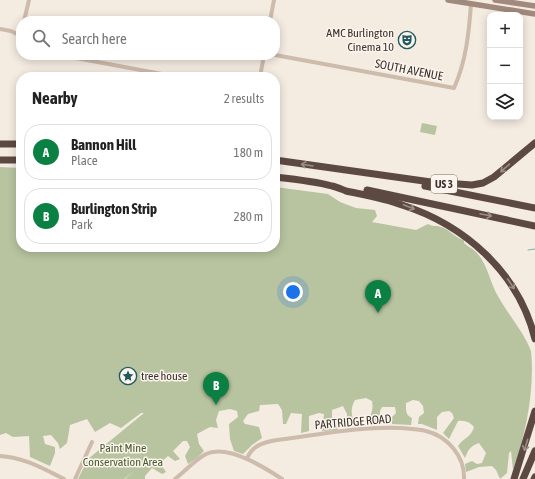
<!DOCTYPE html>
<meta charset="utf-8">
<style>
:root{--surface:#fff;--page:#f6f6f6;--text:#222;--muted:#767676;--line:#e0e0e0;--accent:#0b8043}
body{margin:0;font-family:"Asap Condensed",sans-serif;background:var(--page);color:var(--text)}
.controls{position:absolute;right:12px;top:12px;display:grid;overflow:hidden;border-radius:8px;box-shadow:0 2px 10px #0003}
.controls button{width:36px;height:36px;display:grid;place-items:center;padding:0;border:0;border-bottom:1px solid var(--line);background:var(--surface);color:var(--text);font:20px sans-serif}
.you{position:absolute;left:293px;top:292px;width:14px;height:14px;margin:-10px;border:3px solid #fff;border-radius:50%;background:#1a73e8;box-shadow:0 0 0 6px #1a73e833}
.badge{display:grid;place-items:center;width:26px;height:26px;border-radius:50%;background:var(--accent);color:#fff;font-size:13px;font-weight:700}
.pin{position:absolute;translate:-50% -33px;filter:drop-shadow(0 1px 2px #0008)}
.pin::after{content:'';position:absolute;top:21px;width:14px;height:12px;background:inherit;clip-path:polygon(0 0,100% 0,50% 100%)}
.list{margin:0;padding:0;list-style:none}
h2{display:flex;justify-content:space-between;align-items:center;height:52px;margin:0;padding:0 16px;font-size:17px}
h2 small{font-size:13px;font-weight:400;color:var(--muted)}
.list li{display:grid;grid-template-columns:26px 1fr auto;gap:12px;align-items:center;box-sizing:border-box;height:56px;margin:0 8px 8px;padding:0 8px;border:1px solid var(--line);border-radius:16px}
.list b{display:block;font-size:15px;white-space:nowrap}
.list p{margin:0;font-size:13px;white-space:nowrap;color:var(--muted)}
.list em{font-size:13px;font-style:normal;color:var(--muted)}
.icon{flex:none;width:22px;height:22px;fill:none;stroke:currentColor;stroke-width:2;stroke-linecap:round;stroke-linejoin:round}
.map{position:relative;flex:none;width:535px;height:479px;overflow:hidden}
.search{position:absolute;background:var(--surface);box-shadow:0 2px 10px #0003;left:16px;top:16px;width:264px;height:44px;display:flex;align-items:center;gap:10px;box-sizing:border-box;padding:0 14px;border-radius:16px;color:var(--muted);font-size:15px}
.panel{position:absolute;background:var(--surface);box-shadow:0 2px 10px #0003;left:16px;top:72px;width:264px;height:180px;border-radius:16px}
.map>svg:first-child{display:block}
.green{fill:#b8c4a0}
.lines{fill:none;stroke-linecap:round;stroke-linejoin:round}
.stream{stroke:#7fb0b2;stroke-width:1}
.street{stroke:#cdbbac;stroke-width:4}
.secondary{stroke:#a18a7d;stroke-width:5.5}
.highway{stroke:#5c4a42;stroke-width:7}
.oneway{stroke:#9c8e87}
.labels{text-anchor:middle;dominant-baseline:central;stroke-width:3;stroke-linejoin:round;paint-order:stroke}
.shield{fill:#fbf5ee;stroke:#756b66;stroke-width:1}
.shield-label{font-size:11px;font-weight:bold;fill:#3b302b}
.poi-label{font-size:12px;fill:#3b302b;stroke:#fbf5ee;text-anchor:end}
.street-label{font-size:12px;fill:#3b302b;stroke:#fbf5ee}
.park-label{font-size:12px;fill:#4a5a2e;stroke:#fbf5ee}
</style>
<div class="map">
<svg width="535" height="479" viewBox="0 0 535 479">
<rect width="100%" height="100%" fill="#f4ebe1"/>
<!-- green -->
<g class="green">
<polygon points="422,123 437,126 435,135 420,132"/>
<path d="M0,167L21,168V247H275V187L328,194L340,202L356,208L375,210L377,216L372,222L416,230L428,224C433,227 436,225 441,227C449,229 455,238 464,240V243C467,246 472,248 476,252C488,264 490,284 499,298C508,314 525,334 531,351C535,387 526,435 513,470L511,451L509,453L507,473L500,479L496,470L492,466L479,467L466,472L465,464L472,461L477,464L482,463L486,453L479,443C470,446 468,450 465,458L458,446C464,437 471,438 474,427C470,422 465,420 458,421L449,439L443,433L454,418L452,413L449,411L442,412L437,417V430L422,424H418L419,417L424,413L423,406L419,401L413,400L406,403C406,410 405,415 412,418L411,425L392,424V417L396,413L395,407H382L380,411V424L367,425C370,415 374,411 372,401L366,398L355,400C351,407 351,412 353,419L363,423L361,426H348L347,414L343,406L332,410V417L339,425L337,430L322,431L324,414L319,413L309,416V431L301,433L302,414L291,413L286,424H283L282,410L278,404L260,405L259,411L248,414L243,421L245,424L259,427L262,438L252,445L243,454L234,451L230,439L229,424L238,417L237,411L230,409L219,411L216,420L218,428L210,427L197,434L199,444L204,451L197,458L188,464L185,456L190,447L187,441H183L173,451L180,459L175,461L168,456L160,463L166,472L162,474L152,468L145,476V479H125L134,471L124,479H78L88,459L144,413H141L121,428L110,423L95,432L87,419L70,425L67,443L60,449L58,443L51,435L43,436L45,444L55,447V453L50,466L30,457L29,436L13,437L6,433L0,435Z"/>
</g>
<g class="lines">
<!-- stream -->
<polyline class="stream" points="528,250 535,249"/>
<!-- street -->
<g class="street">
<polyline points="24,21 29,0"/>
<polyline points="270,21 274,0"/>
<polyline points="0,29 11,31 21,36"/>
<polyline points="19,34 19,31 21,27"/>
<polyline points="60,55 178,77"/>
<path d="M275,55L454,88C466,62 469,32 471,4"/>
<polyline points="260,77 264,55"/>
<path d="M0,456C23,457 44,469 64,479"/>
<path d="M247,459C251,446 264,442 277,440C318,435 360,426 401,428C409,429 418,429 426,431C447,436 465,456 464,479"/>
<polyline points="75,479 92,442"/>
<path d="M175,479C185,471 195,460 206,454C228,444 264,467 282,479"/>
</g>
<!-- secondary -->
<g class="secondary">
<polyline points="448,0 535,14"/>
<polyline points="495,0 535,6"/>
</g>
<!-- highway -->
<g class="highway">
<polyline points="0,144 21,144"/>
<polyline points="0,160 21,160"/>
<polyline points="275,160 431,182 472,185 483,183 494,177 535,143"/>
<path d="M275,177C294,179 314,181 332,186C337,187 341,189 346,191C365,195 384,198 402,205C465,225 519,273 535,339"/>
<polyline points="425,186 535,208"/>
<polyline points="367,190 535,226"/>
<polyline points="514,479 535,411"/>
<polyline points="523,479 535,451"/>
<polyline points="534,479 535,477"/>
</g>
</g>
<!-- one-way arrows -->
<defs><path id="oneway-shaft" d="M-6 0H5M1.5-3L5.5 0L1.5 3" fill="none" stroke-width="1.6" stroke-linecap="round" stroke-linejoin="round"/></defs>
<g class="oneway">
<use href="#oneway-shaft" transform="translate(307 165) rotate(-171)"/>
<use href="#oneway-shaft" transform="translate(505 168) rotate(139)"/>
<use href="#oneway-shaft" transform="translate(409 207) rotate(21)"/>
<use href="#oneway-shaft" transform="translate(486 215) rotate(12)"/>
<use href="#oneway-shaft" transform="translate(511 284) rotate(56)"/>
<use href="#oneway-shaft" transform="translate(526 445) rotate(107)"/>
</g>
<!-- icons -->
<defs>
<symbol id="theatre-ring" viewBox="-11 -11 22 22"><circle r="9.5" fill="#fbf5ee" stroke="#1f5a5e" stroke-width="1.5"/><path d="M-5-5.5Q0-4 5-5.5V0Q5 5 0 6Q-5 5-5 0ZM-3.3-2.5H-1v1.5H-3.3ZM1-2.5H3.3v1.5H1ZM-2.8 1Q0 5.5 2.8 1Z" fill="#1f5a5e"/></symbol>
<symbol id="sight-ring" viewBox="-11 -11 22 22"><circle r="9.5" fill="#fbf5ee" stroke="#1f5a5e" stroke-width="1.5"/><path d="M0-6L1.8-2.2L6-1.7L2.9 1.2L3.7 5.4L0 3.3L-3.7 5.4L-2.9 1.2L-6-1.7L-1.8-2.2Z" fill="#1f5a5e"/></symbol>
</defs>
<g fill-rule="evenodd">
<use href="#theatre-ring" x="397" y="30" width="20" height="20"/>
<use href="#sight-ring" x="118" y="366" width="20" height="20"/>
</g>
<g class="labels">
<!-- shield labels -->
<rect class="shield" x="431" y="175" width="26" height="18" rx="3"/>
<g class="shield-label">
<text x="444" y="184">US 3</text>
</g>
<!-- poi labels -->
<g class="poi-label">
<text x="394" y="33">AMC Burlington<tspan x="394" dy="14">Cinema 10</tspan></text>
<text x="141" y="376" text-anchor="start">tree house</text>
</g>
<!-- street labels -->
<g class="street-label">
<text transform="translate(409 70) rotate(11)">SOUTH AVENUE</text>
<text transform="translate(353 422) rotate(-5)">PARTRIDGE ROAD</text>
</g>
<!-- park labels -->
<g class="park-label">
<text x="123" y="448">Paint Mine<tspan x="123" dy="14">Conservation Area</tspan></text>
</g>
</g>
</svg>
<div class="controls">
<button>+</button>
<button>−</button>
<button><svg class="icon" aria-label="layers" viewBox="0 0 24 24"><path d="M12 4l9 5-9 5-9-5zM3 14l9 5 9-5"/></svg></button>
</div>
<div class="you"></div>
<div class="pin badge" style="left:378px;top:313px">A</div>
<div class="pin badge" style="left:216px;top:405px">B</div>
<div class="search"><svg class="icon" aria-label="search" viewBox="0 0 24 24"><circle cx="10" cy="10" r="6"/><path d="M15 15l6 6"/></svg>Search here</div>
<section class="panel">
<h2>Nearby<small>2 results</small></h2>
<ul class="list">
<li><span class="badge">A</span><div><b>Bannon Hill</b><p>Place</p></div><em>180 m</em></li>
<li><span class="badge">B</span><div><b>Burlington Strip</b><p>Park</p></div><em>280 m</em></li>
</ul>
</section>
</div>
